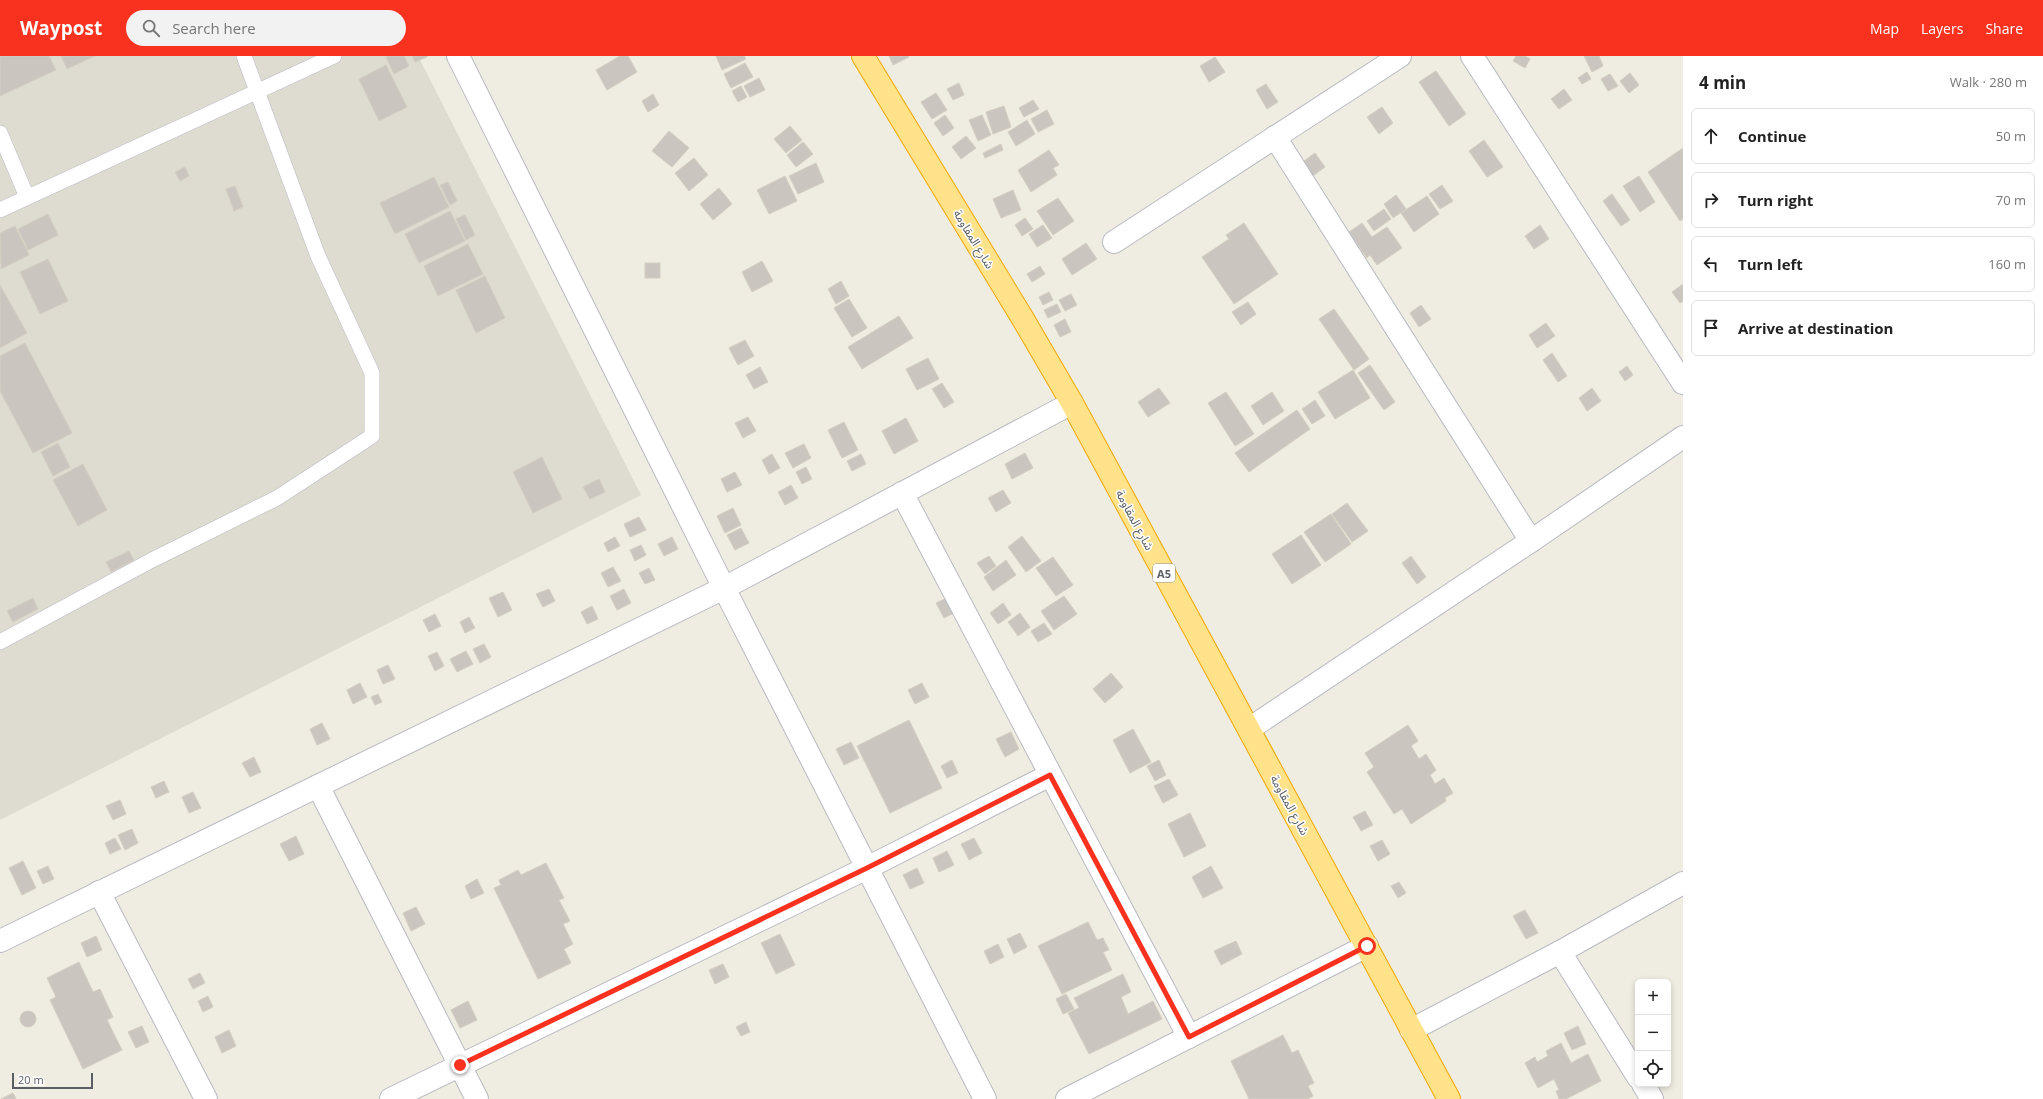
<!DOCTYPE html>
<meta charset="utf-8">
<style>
:root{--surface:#fff;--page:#f2f2f2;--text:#222;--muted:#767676;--line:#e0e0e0;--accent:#f8321f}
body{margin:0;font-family:"Open Sans","Noto Sans Arabic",sans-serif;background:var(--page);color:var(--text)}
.controls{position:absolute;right:12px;bottom:12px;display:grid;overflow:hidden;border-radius:6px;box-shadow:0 2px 6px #0003}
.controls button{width:36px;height:36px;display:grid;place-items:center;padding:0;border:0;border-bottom:1px solid var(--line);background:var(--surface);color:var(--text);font:20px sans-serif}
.scale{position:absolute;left:12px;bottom:10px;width:81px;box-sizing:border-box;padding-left:4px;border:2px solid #5a5f64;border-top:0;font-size:11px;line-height:14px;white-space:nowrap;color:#5a5f64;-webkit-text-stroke:3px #fff;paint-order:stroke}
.stop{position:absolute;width:12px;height:12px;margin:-9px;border:3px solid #f8321f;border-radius:50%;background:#fff}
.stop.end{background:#f8321f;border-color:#fff;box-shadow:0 1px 4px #0008}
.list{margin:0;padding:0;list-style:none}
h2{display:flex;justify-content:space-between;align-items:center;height:52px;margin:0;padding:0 16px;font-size:17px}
h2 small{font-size:13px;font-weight:400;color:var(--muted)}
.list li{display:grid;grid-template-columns:26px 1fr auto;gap:12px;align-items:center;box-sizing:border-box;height:56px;margin:0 8px 8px;padding:0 8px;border:1px solid var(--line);border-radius:6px}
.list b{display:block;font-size:15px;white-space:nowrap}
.list em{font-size:13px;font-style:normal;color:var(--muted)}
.icon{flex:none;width:22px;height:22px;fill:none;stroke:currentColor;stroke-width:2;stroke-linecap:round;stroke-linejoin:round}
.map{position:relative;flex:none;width:1683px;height:1043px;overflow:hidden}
header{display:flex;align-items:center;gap:24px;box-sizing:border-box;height:56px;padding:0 20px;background:var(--accent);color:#fff}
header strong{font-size:19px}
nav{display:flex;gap:22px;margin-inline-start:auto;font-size:14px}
.search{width:280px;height:36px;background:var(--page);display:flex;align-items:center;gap:10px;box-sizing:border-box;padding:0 14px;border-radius:22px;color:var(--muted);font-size:15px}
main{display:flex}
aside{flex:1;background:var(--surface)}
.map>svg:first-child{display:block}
.education{fill:#dedbd1}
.building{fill:#cac6bf;stroke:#d4cec0}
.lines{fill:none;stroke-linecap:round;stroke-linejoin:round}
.lane-casing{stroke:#b7bac0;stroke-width:16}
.street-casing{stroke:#b7bac0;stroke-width:24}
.highway-casing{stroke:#f1a800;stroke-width:24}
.lane{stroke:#fff;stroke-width:15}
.street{stroke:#fff;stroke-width:22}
.highway{stroke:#ffe289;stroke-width:22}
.route{stroke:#f8321f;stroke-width:5}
.labels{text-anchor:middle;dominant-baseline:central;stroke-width:3;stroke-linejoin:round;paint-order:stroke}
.shield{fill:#fff;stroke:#8c8f92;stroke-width:1}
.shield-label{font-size:11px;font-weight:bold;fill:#5a5f64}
.street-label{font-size:12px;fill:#5a5f64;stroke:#fff}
</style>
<header>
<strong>Waypost</strong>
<div class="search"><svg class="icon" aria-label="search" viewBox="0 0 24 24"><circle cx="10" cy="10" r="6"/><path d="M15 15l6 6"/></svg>Search here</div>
<nav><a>Map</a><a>Layers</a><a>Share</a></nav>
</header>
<main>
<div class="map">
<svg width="1683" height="1043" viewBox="0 0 1683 1043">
<rect width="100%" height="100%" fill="#efece2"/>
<!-- education -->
<polygon class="education" points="0,0 418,0 641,439 0,764"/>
<!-- building -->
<g class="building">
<polygon points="0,0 49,0 56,14 0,40"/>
<polygon points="61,0 95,0 67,13"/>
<polygon points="389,0 404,0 409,10 394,18 386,1"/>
<polygon points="412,0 427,0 427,1 415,6"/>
<polygon points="620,0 628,0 637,16 607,34 596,14"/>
<polygon points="716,0 744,0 746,3 722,14"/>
<polygon points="889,0 908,0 909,1 893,9"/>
<polygon points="1516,0 1525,0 1530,3 1525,12 1513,5"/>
<polygon points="1584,0 1599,0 1603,10 1592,16"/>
<polygon points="1215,1 1225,16 1209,26 1200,10"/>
<polygon points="745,7 753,21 731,32 724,18"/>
<polygon points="386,9 407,51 379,65 359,23"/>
<polygon points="1436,15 1466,58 1449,70 1419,26"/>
<polygon points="1587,16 1591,23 1582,28 1578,22"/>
<polygon points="1630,17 1639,29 1629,37 1620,25"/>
<polygon points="1610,18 1618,30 1608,35 1601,23"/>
<polygon points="759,22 765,34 750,41 744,30"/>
<polygon points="959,27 964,39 953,44 947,33"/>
<polygon points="1266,28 1278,46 1267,53 1256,34"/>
<polygon points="741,30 747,41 738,46 732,35"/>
<polygon points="1564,33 1572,44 1559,53 1551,43"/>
<polygon points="936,37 947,54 932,63 921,46"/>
<polygon points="653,38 659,49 648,56 642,45"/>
<polygon points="1033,44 1039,53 1024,61 1019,52"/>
<polygon points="1004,50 1011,71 993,78 986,56"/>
<polygon points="1382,51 1393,67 1379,78 1367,61"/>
<polygon points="1047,54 1054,68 1038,76 1031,63"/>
<polygon points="945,59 954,72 943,80 934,67"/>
<polygon points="982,59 991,79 978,85 969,64"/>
<polygon points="1027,64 1035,78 1016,90 1008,76"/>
<polygon points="790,70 802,84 786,97 774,83"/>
<polygon points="669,75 689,92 672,111 652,95"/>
<polygon points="966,80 976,92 961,103 952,91"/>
<polygon points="1484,84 1503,111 1487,121 1469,95"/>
<polygon points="803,86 813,98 796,111 787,99"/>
<polygon points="1001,88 1003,94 985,102 983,97"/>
<polygon points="1683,92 1683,163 1680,165 1648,116"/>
<polygon points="1049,94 1059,109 1053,112 1057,119 1031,136 1018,114"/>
<polygon points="1315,97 1325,111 1310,122 1300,108"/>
<polygon points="694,102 708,119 689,135 675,117"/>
<polygon points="816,107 824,126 798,138 789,120"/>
<polygon points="185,111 189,120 180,125 175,116"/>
<polygon points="785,120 797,145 769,158 757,134"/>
<polygon points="1639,120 1655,146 1640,156 1623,130"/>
<polygon points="434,121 449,151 395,178 380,147"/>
<polygon points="448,126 457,145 450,149 440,129"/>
<polygon points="1442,129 1453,145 1440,153 1429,138"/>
<polygon points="235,130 243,151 234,155 226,133"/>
<polygon points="719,132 732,148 713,164 700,148"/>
<polygon points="1013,134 1021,154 1001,162 993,143"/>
<polygon points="1612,138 1630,164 1621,170 1603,145"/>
<polygon points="1396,139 1406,153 1393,162 1384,148"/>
<polygon points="1427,140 1439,158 1414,176 1401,157"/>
<polygon points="1058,142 1074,165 1053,179 1037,155"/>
<polygon points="1384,153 1391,163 1374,175 1367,165"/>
<polygon points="450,155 465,185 419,207 405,178"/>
<polygon points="48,158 58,179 28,194 18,173"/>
<polygon points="465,159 475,179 466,184 456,163"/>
<polygon points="1025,162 1033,173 1022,180 1015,169"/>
<polygon points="1244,167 1278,218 1234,248 1202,201 1229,183 1226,179"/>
<polygon points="1362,167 1372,181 1387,171 1402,192 1377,209 1370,199 1367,202 1349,176"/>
<polygon points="1043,169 1052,182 1037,191 1029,178"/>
<polygon points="1540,169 1549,183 1534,193 1525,180"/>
<polygon points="15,170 29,199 1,213 0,177"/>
<polygon points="1086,187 1097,203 1072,219 1062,203"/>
<polygon points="468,188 483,218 438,240 424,210"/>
<polygon points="48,203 68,245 40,258 20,216"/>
<polygon points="762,205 773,225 752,236 742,216"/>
<rect x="645" y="207" width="15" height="15"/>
<polygon points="1040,210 1045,218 1032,226 1027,218"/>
<polygon points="485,220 505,262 476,277 456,234"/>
<polygon points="841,225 849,240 836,248 828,233"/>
<polygon points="1683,228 1683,245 1680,247 1672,236"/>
<polygon points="0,229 27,277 0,292"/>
<polygon points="1049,236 1053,244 1043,249 1039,241"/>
<polygon points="1071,238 1077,249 1065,255 1059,244"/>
<polygon points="849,243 867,272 852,281 834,252"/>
<polygon points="1248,246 1256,258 1241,269 1232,256"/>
<polygon points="1057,248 1061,256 1048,262 1044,254"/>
<polygon points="1421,249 1431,263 1419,271 1410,257"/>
<polygon points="1334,253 1369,303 1354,314 1319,263"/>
<polygon points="899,260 913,282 862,313 848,291"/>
<polygon points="1065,263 1071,276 1060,281 1054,269"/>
<polygon points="1546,267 1555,280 1537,292 1529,279"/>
<polygon points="745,284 754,300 738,309 729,292"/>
<polygon points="25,287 72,377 33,397 0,335 0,300"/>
<polygon points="1552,297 1567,320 1558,326 1543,304"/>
<polygon points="928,302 939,323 917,334 906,313"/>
<polygon points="1370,309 1395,346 1384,354 1358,317"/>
<polygon points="1627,310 1633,319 1625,325 1619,316"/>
<polygon points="760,311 768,326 754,333 746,319"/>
<polygon points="1353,314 1370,342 1335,363 1318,336"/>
<polygon points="942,327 954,346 944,352 932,333"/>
<polygon points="1159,332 1170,347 1148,361 1138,346"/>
<polygon points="1592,332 1601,345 1587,355 1579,342"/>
<polygon points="1226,336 1254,378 1235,390 1208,347"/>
<polygon points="1272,336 1284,355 1263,369 1251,350"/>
<polygon points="1315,344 1325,360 1312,368 1302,353"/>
<polygon points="1297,354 1310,373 1249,416 1235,397"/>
<polygon points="748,361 756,375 743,382 735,367"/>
<polygon points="906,362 918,385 894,398 882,375"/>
<polygon points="844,366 858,394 842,402 828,374"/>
<polygon points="58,387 70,411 53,420 41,396"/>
<polygon points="804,388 811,402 793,412 785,397"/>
<polygon points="1025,397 1033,412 1012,423 1005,408"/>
<polygon points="772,398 780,412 769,418 762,404"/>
<polygon points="861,398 866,408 852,415 847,405"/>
<polygon points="542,401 562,443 533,457 513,416"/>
<polygon points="83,408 107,454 78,470 53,424"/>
<polygon points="806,411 812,423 802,428 796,416"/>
<polygon points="735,416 742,429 727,436 721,423"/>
<polygon points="599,423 605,436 590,443 583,431"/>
<polygon points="791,429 798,442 785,449 778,436"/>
<polygon points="1003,434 1011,447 996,456 988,442"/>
<polygon points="1347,447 1368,475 1352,486 1332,458"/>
<polygon points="733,452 741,469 725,477 717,460"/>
<polygon points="1331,458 1351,488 1325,506 1304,476"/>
<polygon points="639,461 646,474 630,481 624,468"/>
<polygon points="741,472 749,487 735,494 727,479"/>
<polygon points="1301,479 1321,509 1292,528 1272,498"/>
<polygon points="1022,480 1041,505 1026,516 1008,491"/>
<polygon points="615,481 620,490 608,496 604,487"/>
<polygon points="672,481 678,493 664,500 658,488"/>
<polygon points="641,489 646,499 635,505 630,494"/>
<polygon points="129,495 134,504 111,516 106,506"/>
<polygon points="989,500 996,510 985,518 977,507"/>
<polygon points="1411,500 1426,521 1417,528 1402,507"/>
<polygon points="1053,501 1073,529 1056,540 1036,512"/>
<polygon points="1006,504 1016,519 993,535 984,521"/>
<polygon points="613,511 621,525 608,531 601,517"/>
<polygon points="649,512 655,524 645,528 639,517"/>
<polygon points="549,533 555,545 543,551 536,538"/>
<polygon points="624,533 631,547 617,554 610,540"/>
<polygon points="503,536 512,554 498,561 489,542"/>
<polygon points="1064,540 1077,558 1054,574 1041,555"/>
<polygon points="33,542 38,553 13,566 7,555"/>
<polygon points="947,542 954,557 944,562 936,547"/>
<polygon points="1003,547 1011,559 998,568 990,557"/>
<polygon points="592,550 598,563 587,568 581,556"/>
<polygon points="1020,557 1030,571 1018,580 1008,566"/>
<polygon points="435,558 441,570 429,576 423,564"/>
<polygon points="469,561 475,572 465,577 460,566"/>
<polygon points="1044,567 1052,578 1038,586 1031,575"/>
<polygon points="484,588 491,601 480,607 473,593"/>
<polygon points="466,595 473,608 457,616 450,603"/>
<polygon points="437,596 444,610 435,615 428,600"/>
<polygon points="388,609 395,623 383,628 377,614"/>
<polygon points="1111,617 1123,631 1105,647 1093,633"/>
<polygon points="360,627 367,641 353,648 347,634"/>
<polygon points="922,627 929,641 915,648 908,634"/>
<polygon points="378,638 382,646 375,649 371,641"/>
<polygon points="909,664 942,732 890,757 857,690"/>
<polygon points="322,667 330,683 317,689 310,673"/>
<polygon points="1408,669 1418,685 1411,690 1419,703 1426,698 1436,714 1430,719 1435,728 1444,722 1453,737 1445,742 1446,745 1411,768 1402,753 1394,758 1367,716 1374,711 1365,697"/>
<polygon points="1133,673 1151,706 1130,717 1113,684"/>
<polygon points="1011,676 1019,693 1005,701 996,683"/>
<polygon points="851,686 859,702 844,709 836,693"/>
<polygon points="254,701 261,716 250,721 242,707"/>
<polygon points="952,704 958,717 947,722 941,710"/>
<polygon points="1159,704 1166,719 1155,725 1147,710"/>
<polygon points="1169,723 1178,739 1163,747 1154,730"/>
<polygon points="164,725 169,736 156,742 151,731"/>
<polygon points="193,736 201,752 189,757 182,741"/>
<polygon points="120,744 126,758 113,764 106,750"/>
<polygon points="1365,755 1373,769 1361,775 1353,761"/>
<polygon points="1190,757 1206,790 1184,801 1168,768"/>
<polygon points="132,773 138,787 125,794 118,779"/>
<polygon points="296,780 304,798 289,805 280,788"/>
<polygon points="115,782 121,793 110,798 105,787"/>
<polygon points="974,782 982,797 969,804 961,788"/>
<polygon points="1382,784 1390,798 1378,805 1370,790"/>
<polygon points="947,795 954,809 939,816 933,802"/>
<polygon points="23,805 36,832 22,839 9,812"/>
<polygon points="546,807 564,842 559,844 570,865 563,868 573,888 564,893 571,907 538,923 494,832 501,829 499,824 518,814 521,819"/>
<polygon points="48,810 54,823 43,828 37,815"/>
<polygon points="1211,810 1223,832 1203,842 1192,821"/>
<polygon points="917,812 924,827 910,833 903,819"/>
<polygon points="477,823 484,837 471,843 465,830"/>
<polygon points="1399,826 1406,837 1398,842 1391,830"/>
<polygon points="416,851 425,868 411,875 403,857"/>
<polygon points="1525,854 1538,877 1526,883 1513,860"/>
<polygon points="1088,866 1097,884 1103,882 1109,894 1103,896 1112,914 1062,938 1038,890"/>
<polygon points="1020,877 1027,891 1014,898 1007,883"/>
<polygon points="780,878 795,909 776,918 761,887"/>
<polygon points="96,880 102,894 87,901 81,887"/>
<polygon points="1236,885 1242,898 1221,909 1214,895"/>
<polygon points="998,888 1004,901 990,908 984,895"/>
<polygon points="79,906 93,936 100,933 113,961 107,964 122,994 83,1013 50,944 56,941 47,922"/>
<polygon points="723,908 729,921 715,928 709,914"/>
<polygon points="200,917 205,927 193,933 188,923"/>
<polygon points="1123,918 1131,936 1121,941 1128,958 1153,945 1162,963 1089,998 1068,957 1079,952 1074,942"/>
<polygon points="1066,938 1074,953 1063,958 1056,943"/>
<polygon points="208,940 213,951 203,956 198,945"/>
<polygon points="468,945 477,964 460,972 451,954"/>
<circle cx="28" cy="963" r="8"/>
<polygon points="746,966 750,976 741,980 736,971"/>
<polygon points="142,970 149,986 136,992 128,976"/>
<polygon points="1578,970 1586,988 1572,994 1564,977"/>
<polygon points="229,974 236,990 222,997 215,981"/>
<polygon points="1283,979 1292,997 1298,994 1314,1027 1308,1030 1313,1040 1308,1043 1249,1043 1231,1005"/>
<polygon points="1561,987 1571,1007 1588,998 1601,1025 1566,1043 1559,1043 1556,1035 1559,1034 1554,1023 1538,1032 1525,1007 1535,1001 1537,1006 1548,1000 1546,995"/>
<polygon points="13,1037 16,1043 1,1043"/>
</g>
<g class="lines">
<defs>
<g id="lane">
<polyline points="0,77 27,141"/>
<polyline points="0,154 334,0"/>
<polyline points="0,586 152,504 277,442 372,380 372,317 318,200 244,0"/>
</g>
<g id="street">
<polyline points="458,0 724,532 985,1043"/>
<polyline points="1472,0 1683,327"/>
<polyline points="1275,81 1531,485"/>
<polyline points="1114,186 1400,0"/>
<polyline points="902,437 1189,981"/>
<polyline points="1249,673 1531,485 1683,381"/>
<polyline points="318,730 477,1043"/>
<polyline points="99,836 206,1043"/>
<polyline points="0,885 724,532 1072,347"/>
<polyline points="1560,896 1638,1021"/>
<polyline points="1411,974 1560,896 1683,827"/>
<polyline points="1643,1028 1652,1043"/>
<polyline points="391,1043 867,812 1050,719"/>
<polyline points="1067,1043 1367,890"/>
</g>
<polyline id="highway" points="863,0 1023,263 1072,347 1449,1043"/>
</defs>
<!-- lane casing -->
<use href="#lane" class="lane-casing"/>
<!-- street casing -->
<use href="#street" class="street-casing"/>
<!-- highway casing -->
<use href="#highway" class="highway-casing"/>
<!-- lane -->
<use href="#lane" class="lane"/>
<!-- street -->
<use href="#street" class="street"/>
<!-- highway -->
<use href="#highway" class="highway"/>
</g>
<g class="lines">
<!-- route -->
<polyline class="route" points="460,1009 867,812 1050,719 1189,981 1367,890"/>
</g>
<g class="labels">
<!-- shield labels -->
<rect class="shield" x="1153" y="508" width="22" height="18" rx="3"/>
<g class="shield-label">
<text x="1164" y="517">A5</text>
</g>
<!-- street labels -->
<g class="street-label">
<text transform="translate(974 183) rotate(59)">شارع المقاومة</text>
<text transform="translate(1135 464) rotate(62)">شارع المقاومة</text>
<text transform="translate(1290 749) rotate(61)">شارع المقاومة</text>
</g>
</g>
</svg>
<div class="controls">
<button>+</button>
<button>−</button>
<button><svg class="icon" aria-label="locate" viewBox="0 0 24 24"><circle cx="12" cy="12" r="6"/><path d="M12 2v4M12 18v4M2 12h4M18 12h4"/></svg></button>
</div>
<div class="scale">20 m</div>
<div class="stop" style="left:1367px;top:890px"></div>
<div class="stop end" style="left:460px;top:1009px"></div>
</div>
<aside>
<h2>4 min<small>Walk · 280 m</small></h2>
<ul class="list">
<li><svg class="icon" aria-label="ahead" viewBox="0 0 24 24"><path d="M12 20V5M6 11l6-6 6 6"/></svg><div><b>Continue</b></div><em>50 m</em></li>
<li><svg class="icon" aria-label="right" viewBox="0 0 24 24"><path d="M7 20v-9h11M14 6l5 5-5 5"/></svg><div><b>Turn right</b></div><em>70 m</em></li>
<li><svg class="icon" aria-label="left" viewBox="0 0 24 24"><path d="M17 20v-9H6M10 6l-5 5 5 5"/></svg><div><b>Turn left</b></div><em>160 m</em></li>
<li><svg class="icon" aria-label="arrive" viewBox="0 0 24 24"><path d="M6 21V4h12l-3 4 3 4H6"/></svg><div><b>Arrive at destination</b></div></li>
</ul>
</aside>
</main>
